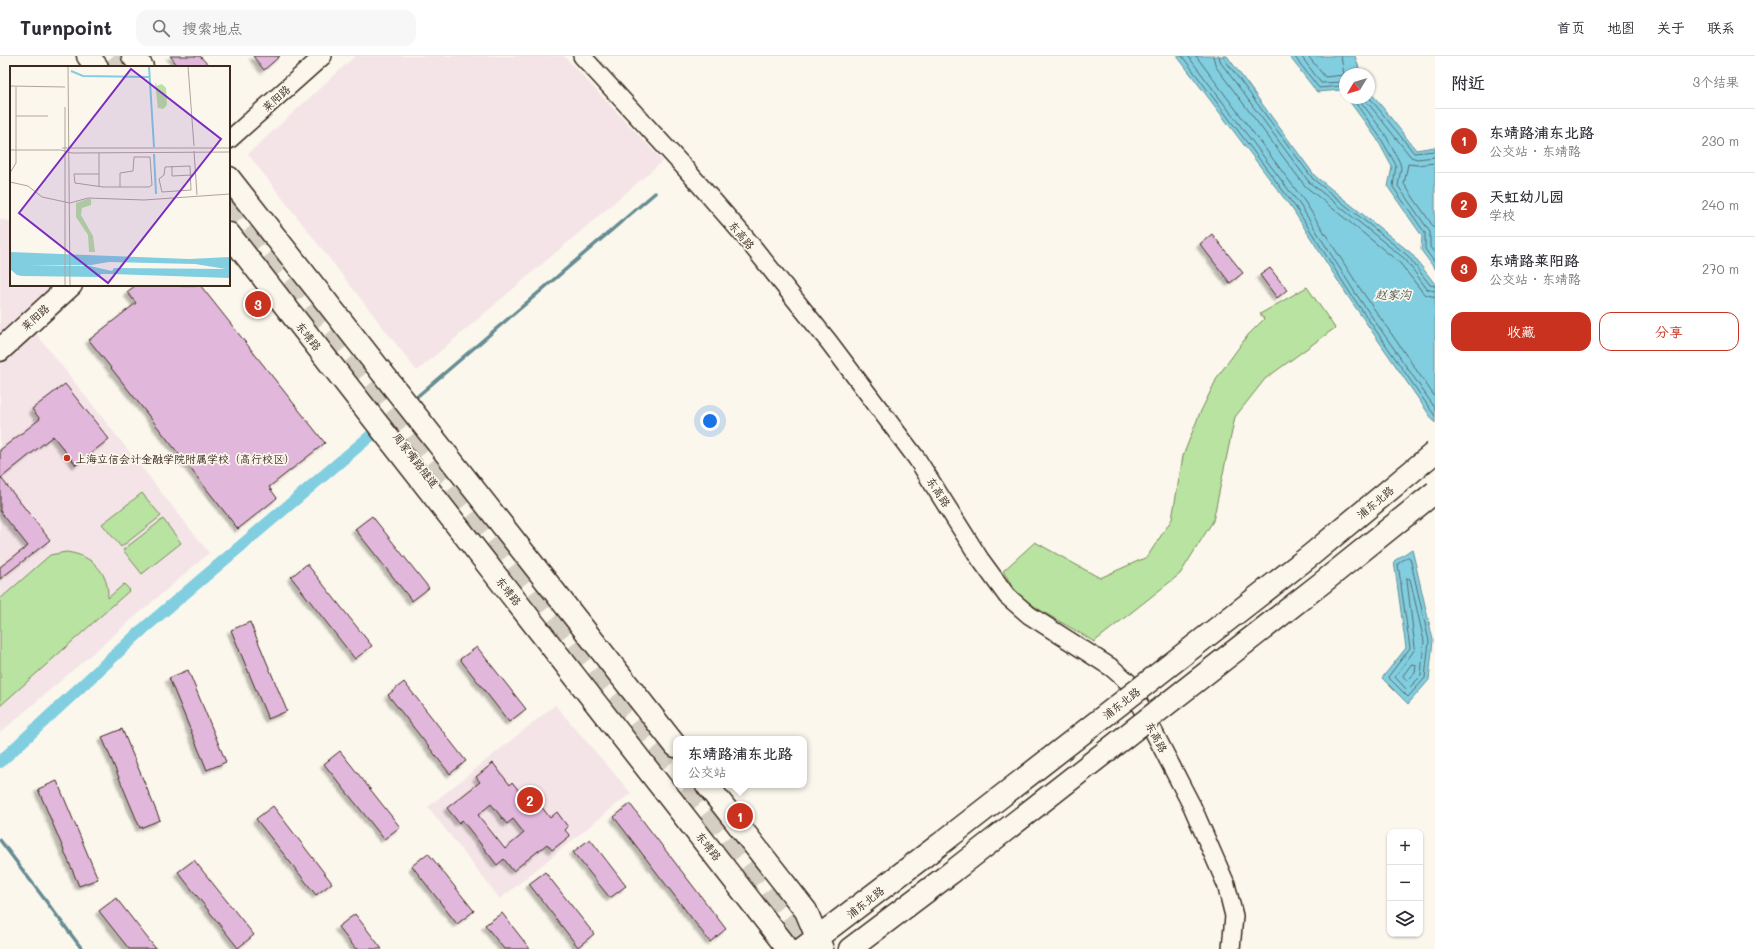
<!DOCTYPE html>
<html lang="zh">
<meta charset="utf-8">
<style>
:root{--surface:#fff;--page:#f7f7f7;--text:#2b2b33;--muted:#7c7c81;--line:#e1e1e2;--accent:#c8321e}
body{margin:0;font-family:Mali,"LXGW WenKai TC",sans-serif;background:var(--page);color:var(--text)}
.controls{position:absolute;right:12px;bottom:12px;display:grid;overflow:hidden;border-radius:8px;box-shadow:0 1px 3px #0004}
.controls button{width:36px;height:36px;display:grid;place-items:center;padding:0;border:0;border-bottom:1px solid var(--line);background:var(--surface);color:var(--text);font:20px sans-serif}
.compass{position:absolute;left:1339px;top:12px;width:36px;height:36px;border-radius:50%;background:var(--surface);box-shadow:0 1px 3px #0004;rotate:232deg}
.you{position:absolute;left:710px;top:365px;width:14px;height:14px;margin:-10px;border:3px solid #fff;border-radius:50%;background:#1a73e8;box-shadow:0 0 0 6px #1a73e833}
.badge{display:grid;place-items:center;width:26px;height:26px;border-radius:50%;background:var(--accent);color:#fff;font-size:13px;font-weight:700}
.pin{position:absolute;translate:-50% -50%;border:2px solid #fff;box-shadow:0 1px 4px #0006}
.popup{position:absolute;left:673px;top:680px;width:134px;height:52px;box-sizing:border-box;display:grid;place-content:center;border-radius:8px;background:var(--surface);filter:drop-shadow(0 1px 3px #0005);font-size:13px;white-space:nowrap;color:var(--muted)}
.popup b{font-size:15px;color:var(--text)}
.popup::after{content:'';position:absolute;left:50%;top:100%;margin-left:-8px;border:8px solid transparent;border-top-color:var(--surface)}
.list{margin:0;padding:0;list-style:none}
h2{display:flex;justify-content:space-between;align-items:center;height:52px;margin:0;padding:0 16px;font-size:17px}
h2 small{font-size:13px;font-weight:400;color:var(--muted)}
.list li{display:grid;grid-template-columns:26px 1fr auto;gap:12px;align-items:center;box-sizing:border-box;height:64px;padding:0 16px;border-top:1px solid var(--line)}
.list b{display:block;font-size:15px;white-space:nowrap}
.list p{margin:0;font-size:13px;white-space:nowrap;color:var(--muted)}
.list em{font-size:13px;font-style:normal;color:var(--muted)}
.actions{display:flex;gap:8px;padding:12px 16px}
.actions a{flex:1;padding:9px 0;border:1px solid var(--accent);border-radius:12px;text-align:center;font-size:14px;color:var(--accent)}
.actions .main{background:var(--accent);color:#fff}
.icon{flex:none;width:22px;height:22px;fill:none;stroke:currentColor;stroke-width:2;stroke-linecap:round;stroke-linejoin:round}
.map{position:relative;flex:none;width:1435px;height:893px;overflow:hidden}
header{display:flex;align-items:center;gap:24px;box-sizing:border-box;height:56px;padding:0 20px;background:var(--surface);border-bottom:1px solid var(--line)}
header strong{font-size:19px}
nav{display:flex;gap:22px;margin-inline-start:auto;font-size:14px}
.search{width:280px;height:36px;background:var(--page);display:flex;align-items:center;gap:10px;box-sizing:border-box;padding:0 14px;border-radius:12px;color:var(--muted);font-size:15px}
main{display:flex}
aside{flex:1;background:var(--surface)}
.map>svg:first-child{display:block}
.built{fill:#f4e4e7}
.green{fill:#b8e3a0;stroke:#7a865f}
.water{fill:#81cee0;stroke:#658c92}
.lines{fill:none;stroke-linecap:round;stroke-linejoin:round}
.shore{stroke:#576c6c;stroke-width:1}
.stream{stroke:#658c92;stroke-width:3.5}
.canal{stroke:#81cee0;stroke-width:12}
.building{fill:#e2b7dc;stroke:#3b2a1e;fill-rule:evenodd;filter:url(#shadow)}
.major-tunnel{stroke:#d5cec3;stroke-width:22;stroke-dasharray:22 11;stroke-linecap:butt}
.minor-casing{stroke:#3b2a1e;stroke-width:20}
.major-casing{stroke:#3b2a1e;stroke-width:25}
.minor{stroke:#fbf7ec;stroke-width:17}
.major{stroke:#fbf7ec;stroke-width:22}
.major-bridge-casing{stroke:#3b2a1e;stroke-width:25;stroke-linecap:butt}
.major-bridge{stroke:#fbf7ec;stroke-width:22}
.poi-dot{fill:#c8321e;stroke:#fbf7ec;stroke-width:1.5}
.labels{text-anchor:middle;dominant-baseline:central;stroke-width:3.5;stroke-linejoin:round;paint-order:stroke}
.street-label{font-size:11px;fill:#3b2a1e;stroke:#fbf7ec}
.poi-label{font-size:11px;fill:#3b2a1e;stroke:#fbf7ec;text-anchor:start}
.water-label{font-size:12px;font-style:italic;fill:#505b58;stroke:#fbf7ec}
.inset-river{fill:none;stroke:#81cee0;stroke-width:2}
.inset-road{fill:none;stroke:#aea59a;stroke-width:1}
.view{fill:#7b2cbf;fill-opacity:0.15;stroke:#7b2cbf;stroke-width:2}
.inset-edge{fill:none;stroke:#3b2a1e;stroke-width:2}
</style>
<header>
<strong>Turnpoint</strong>
<div class="search"><svg class="icon" aria-label="search" viewBox="0 0 24 24"><circle cx="10" cy="10" r="6"/><path d="M15 15l6 6"/></svg>搜索地点</div>
<nav><a>首页</a><a>地图</a><a>关于</a><a>联系</a></nav>
</header>
<main>
<div class="map">
<svg width="1435" height="893" viewBox="0 0 1435 893">
<defs>
<filter id="shadow"><feDropShadow dx="-3.5" dy="3.5" stdDeviation="1" flood-color="#0004"/></filter>
</defs>
<rect width="100%" height="100%" fill="#fbf7ec"/>
<filter id="ink" filterUnits="userSpaceOnUse"><feTurbulence type="fractalNoise" baseFrequency=".025" numOctaves="2"/><feDisplacementMap in="SourceGraphic" scale="8" xChannelSelector="R" yChannelSelector="G"/><feConvolveMatrix kernelMatrix="1 2 1 2 8 2 1 2 1" color-interpolation-filters="sRGB"/></filter>
<g filter="url(#ink)">
<!-- built -->
<g class="built">
<polygon points="355,0 564,0 663,105 417,315 248,98"/>
<polygon points="0,164 11,165 11,229 55,229 0,277"/>
<polygon points="35,276 209,497 0,677 0,308"/>
<polygon points="555,649 631,737 500,843 428,751"/>
</g>
<!-- green -->
<g class="green">
<path d="M1307,231L1335,272L1265,323L1235,361L1213,465L1180,518L1094,586C1071,570 1043,559 1021,540C1014,534 1008,523 1003,515L1035,486L1100,522L1147,501L1172,463L1183,400L1199,359L1218,320L1248,279L1264,263L1260,258Z"/>
<polygon points="142,437 161,460 121,491 102,468"/>
<polygon points="163,463 181,487 142,518 123,494"/>
<path d="M66,496C92,499 109,516 108,542L124,528L130,534L0,650V543L50,499Z"/>
</g>
<!-- water -->
<g class="water">
<polygon points="1177,0 1227,0 1315,120 1411,197 1435,228 1435,367 1347,239 1293,154"/>
<polygon points="1289,0 1355,0 1361,18 1345,18 1345,39 1342,34 1317,36"/>
<polygon points="1369,34 1416,94 1435,91 1435,213 1421,194 1422,180 1388,131 1392,111 1377,83 1347,42 1369,42"/>
<polygon points="1412,493 1433,584 1429,624 1408,648 1382,622 1406,592 1394,505"/>
</g>
<g class="lines">
<!-- shore -->
<g class="shore">
<polyline points="1182,0 1296,152 1350,237 1435,360"/>
<polyline points="1188,0 1300,149 1354,235 1435,352"/>
<polyline points="1196,0 1305,146 1359,231 1435,341"/>
<polyline points="1213,0 1216,11 1305,130 1400,207 1424,238 1435,241"/>
<polyline points="1219,0 1221,7 1309,126 1405,203 1427,233 1435,235"/>
<polyline points="1224,0 1225,4 1313,123 1408,200 1430,229 1435,230"/>
<polyline points="1294,0 1319,32 1341,30 1345,32"/>
<polyline points="1301,0 1321,27 1345,26"/>
<polyline points="1308,0 1325,21 1344,19 1341,0"/>
<polyline points="1369,41 1414,97 1435,95"/>
<polyline points="1352,42 1380,81 1396,109 1393,131 1425,177 1425,193 1435,207"/>
<polyline points="1358,42 1385,78 1400,107 1401,112 1398,130 1430,176 1430,191 1435,198"/>
<polyline points="1364,42 1411,101 1417,103 1435,101"/>
<polyline points="1435,107 1417,109 1408,108 1404,128 1435,173"/>
<polygon points="1408,501 1410,502 1429,585 1425,622 1408,641 1388,621 1410,592 1398,508"/>
<polygon points="1407,522 1410,523 1424,585 1421,620 1407,634 1395,621 1415,593"/>
<polygon points="1412,608 1416,609 1415,617 1407,625 1403,620"/>
</g>
<!-- stream -->
<g class="stream">
<polyline points="413,344 655,137"/>
<polyline points="0,784 82,893"/>
</g>
<!-- canal -->
<g class="canal">
<polyline points="386,367 402,354"/>
<polyline points="0,706 143,573 375,376"/>
</g>
</g>
<!-- building -->
<g class="building">
<polygon points="170,0 200,0 210,11 179,11"/>
<polygon points="253,0 280,0 264,14"/>
<polygon points="1212,178 1243,217 1230,227 1200,188"/>
<polygon points="1270,212 1287,234 1277,242 1260,219"/>
<polygon points="136,229 200,229 325,387 269,431 277,442 238,473 89,284 136,247 127,236"/>
<polygon points="65,328 109,383 76,409 53,380 1,422 50,484 0,523 0,511 28,490 0,455 0,394 40,363 32,353"/>
<polygon points="372,460 429,532 412,545 355,473"/>
<polygon points="307,508 372,590 355,603 291,521"/>
<polygon points="250,566 287,655 268,663 231,574"/>
<polygon points="477,591 526,653 509,666 460,603"/>
<polygon points="188,614 226,706 207,714 169,622"/>
<polygon points="404,626 466,705 450,718 388,639"/>
<polygon points="122,673 160,764 140,772 102,681"/>
<polygon points="340,695 400,771 384,783 324,708"/>
<path d="M493,707L510,729L512,726L529,747L535,742L550,762L557,756L568,771L565,774L570,780L552,794L547,788L513,815L504,803L497,809L462,764L459,767L447,752L480,726L476,721ZM491,748L507,768L513,763L524,777L505,793L478,759Z"/>
<polygon points="57,725 98,823 79,830 38,733"/>
<polygon points="630,748 726,873 710,886 614,761"/>
<polygon points="273,750 332,827 316,839 256,763"/>
<polygon points="590,783 626,830 610,842 573,796"/>
<polygon points="428,797 474,855 457,868 412,810"/>
<polygon points="194,804 254,879 238,892 178,816"/>
<polygon points="545,816 594,878 578,891 529,828"/>
<polygon points="116,842 156,893 129,893 99,855"/>
<polygon points="502,857 530,893 504,893 485,869"/>
<polygon points="355,858 382,893 356,893 338,871"/>
</g>
<g class="lines">
<!-- major-tunnel -->
<g class="major-tunnel">
<polyline points="113,0 122,11"/>
<polyline points="229,145 676,714"/>
<polyline points="688,729 815,893"/>
</g>
<defs>
<g id="minor">
<polyline points="582,0 684,111 745,181 829,286 917,403 980,503 1007,540 1029,559 1112,612 1128,626 1192,750 1226,828 1234,860 1231,893"/>
<polyline points="229,84 323,0"/>
</g>
<g id="major">
<polyline points="88,0 97,11"/>
<polyline points="133,0 142,11"/>
<polyline points="229,122 676,690"/>
<polyline points="229,178 788,893"/>
<polyline points="0,294 71,229"/>
<polyline points="707,729 806,855 822,893"/>
<polyline points="802,893 939,789"/>
<polyline points="850,893 952,816"/>
</g>
</defs>
<!-- minor casing -->
<use href="#minor" class="minor-casing"/>
<!-- major casing -->
<use href="#major" class="major-casing"/>
<!-- minor -->
<use href="#minor" class="minor"/>
<!-- major -->
<use href="#major" class="major"/>
<defs>
<g id="major-bridge">
<polyline points="939,789 1311,499 1435,396"/>
<polyline points="952,816 1323,526 1435,436"/>
</g>
</defs>
<!-- major-bridge casing -->
<use href="#major-bridge" class="major-bridge-casing"/>
<!-- major-bridge -->
<use href="#major-bridge" class="major-bridge"/>
</g>
</g>
<!-- markers -->
<circle class="poi-dot" cx="67" cy="402" r="4"/>
<g class="labels">
<!-- street labels -->
<g class="street-label">
<text transform="translate(276 42) rotate(-42)">莱阳路</text>
<text transform="translate(742 179) rotate(50)">东高路</text>
<text transform="translate(35 261) rotate(-42)">莱阳路</text>
<text transform="translate(309 280) rotate(52)">东靖路</text>
<text transform="translate(416 404) rotate(52)">周家嘴路隧道</text>
<text transform="translate(939 436) rotate(57)">东高路</text>
<text transform="translate(1375 446) rotate(-40)">浦东北路</text>
<text transform="translate(509 535) rotate(52)">东靖路</text>
<text transform="translate(1121 647) rotate(-38)">浦东北路</text>
<text transform="translate(1157 681) rotate(62)">东高路</text>
<text transform="translate(709 790) rotate(52)">东靖路</text>
<text transform="translate(865 846) rotate(-38)">浦东北路</text>
</g>
<!-- poi labels -->
<g class="poi-label">
<text x="75" y="402">上海立信会计金融学院附属学校（高行校区）</text>
</g>
<!-- water labels -->
<g class="water-label">
<text x="1393" y="238">赵家沟</text>
</g>
</g>
<!-- overview -->
<g transform="translate(10 10)">
<rect width="220" height="220" fill="#fbf7ec"/>
<path d="M145,16L147,20L152,18L156,22L157,39L153,43L148,42V44ZM77,133H81V139L72,142L71,149L83,170L85,186H79L78,169L66,151V137Z" fill="#b8e3a0"/>
<path d="M0,186L179,193L220,191V212L101,208H91L89,211L12,210L7,209L0,203ZM99,196L185,198L216,203L104,202L102,205L80,200L17,199H81Z" fill="#81cee0" fill-rule="evenodd"/>
<path class="inset-river" d="M139,0L144,81M61,5L73,10L139,11M144,88L146,128"/>
<path class="inset-road" d="M58,0L60,220M178,0L184,80M0,20L55,21M55,41V220M6,50H38M52,82H220M0,84H51L62,87L220,86M184,85L187,129M162,100V110L182,109M180,100L181,124L152,126L149,113L154,109L155,101ZM0,107L6,97V21M89,108H64L65,117L93,121H139L142,119L140,91H124L123,105L110,107V121M0,116L18,120L32,131L60,137L78,132L134,134L220,128M89,120V87"/>
<path class="view" d="M121,3L211,73L98,217L9,147Z"/>
<rect width="220" height="220" class="inset-edge"/>
</g>
</svg>
<div class="controls">
<button>+</button>
<button>−</button>
<button><svg class="icon" aria-label="layers" viewBox="0 0 24 24"><path d="M12 4l9 5-9 5-9-5zM3 14l9 5 9-5"/></svg></button>
</div>
<svg class="compass" viewBox="-18 -18 36 36"><path d="M0-13l5 13h-10z" fill="#e53935"/><path d="M0 13l5-13h-10z" fill="#7c7c81"/></svg>
<div class="you"></div>
<div class="pin badge" style="left:740px;top:760px">1</div>
<div class="popup"><b>东靖路浦东北路</b>公交站</div>
<div class="pin badge" style="left:530px;top:744px">2</div>
<div class="pin badge" style="left:258px;top:248px">3</div>
</div>
<aside>
<h2>附近<small>3个结果</small></h2>
<ul class="list">
<li><span class="badge">1</span><div><b>东靖路浦东北路</b><p>公交站 · 东靖路</p></div><em>230 m</em></li>
<li><span class="badge">2</span><div><b>天虹幼儿园</b><p>学校</p></div><em>240 m</em></li>
<li><span class="badge">3</span><div><b>东靖路莱阳路</b><p>公交站 · 东靖路</p></div><em>270 m</em></li>
</ul>
<div class="actions"><a class="main">收藏</a><a>分享</a></div>
</aside>
</main>
